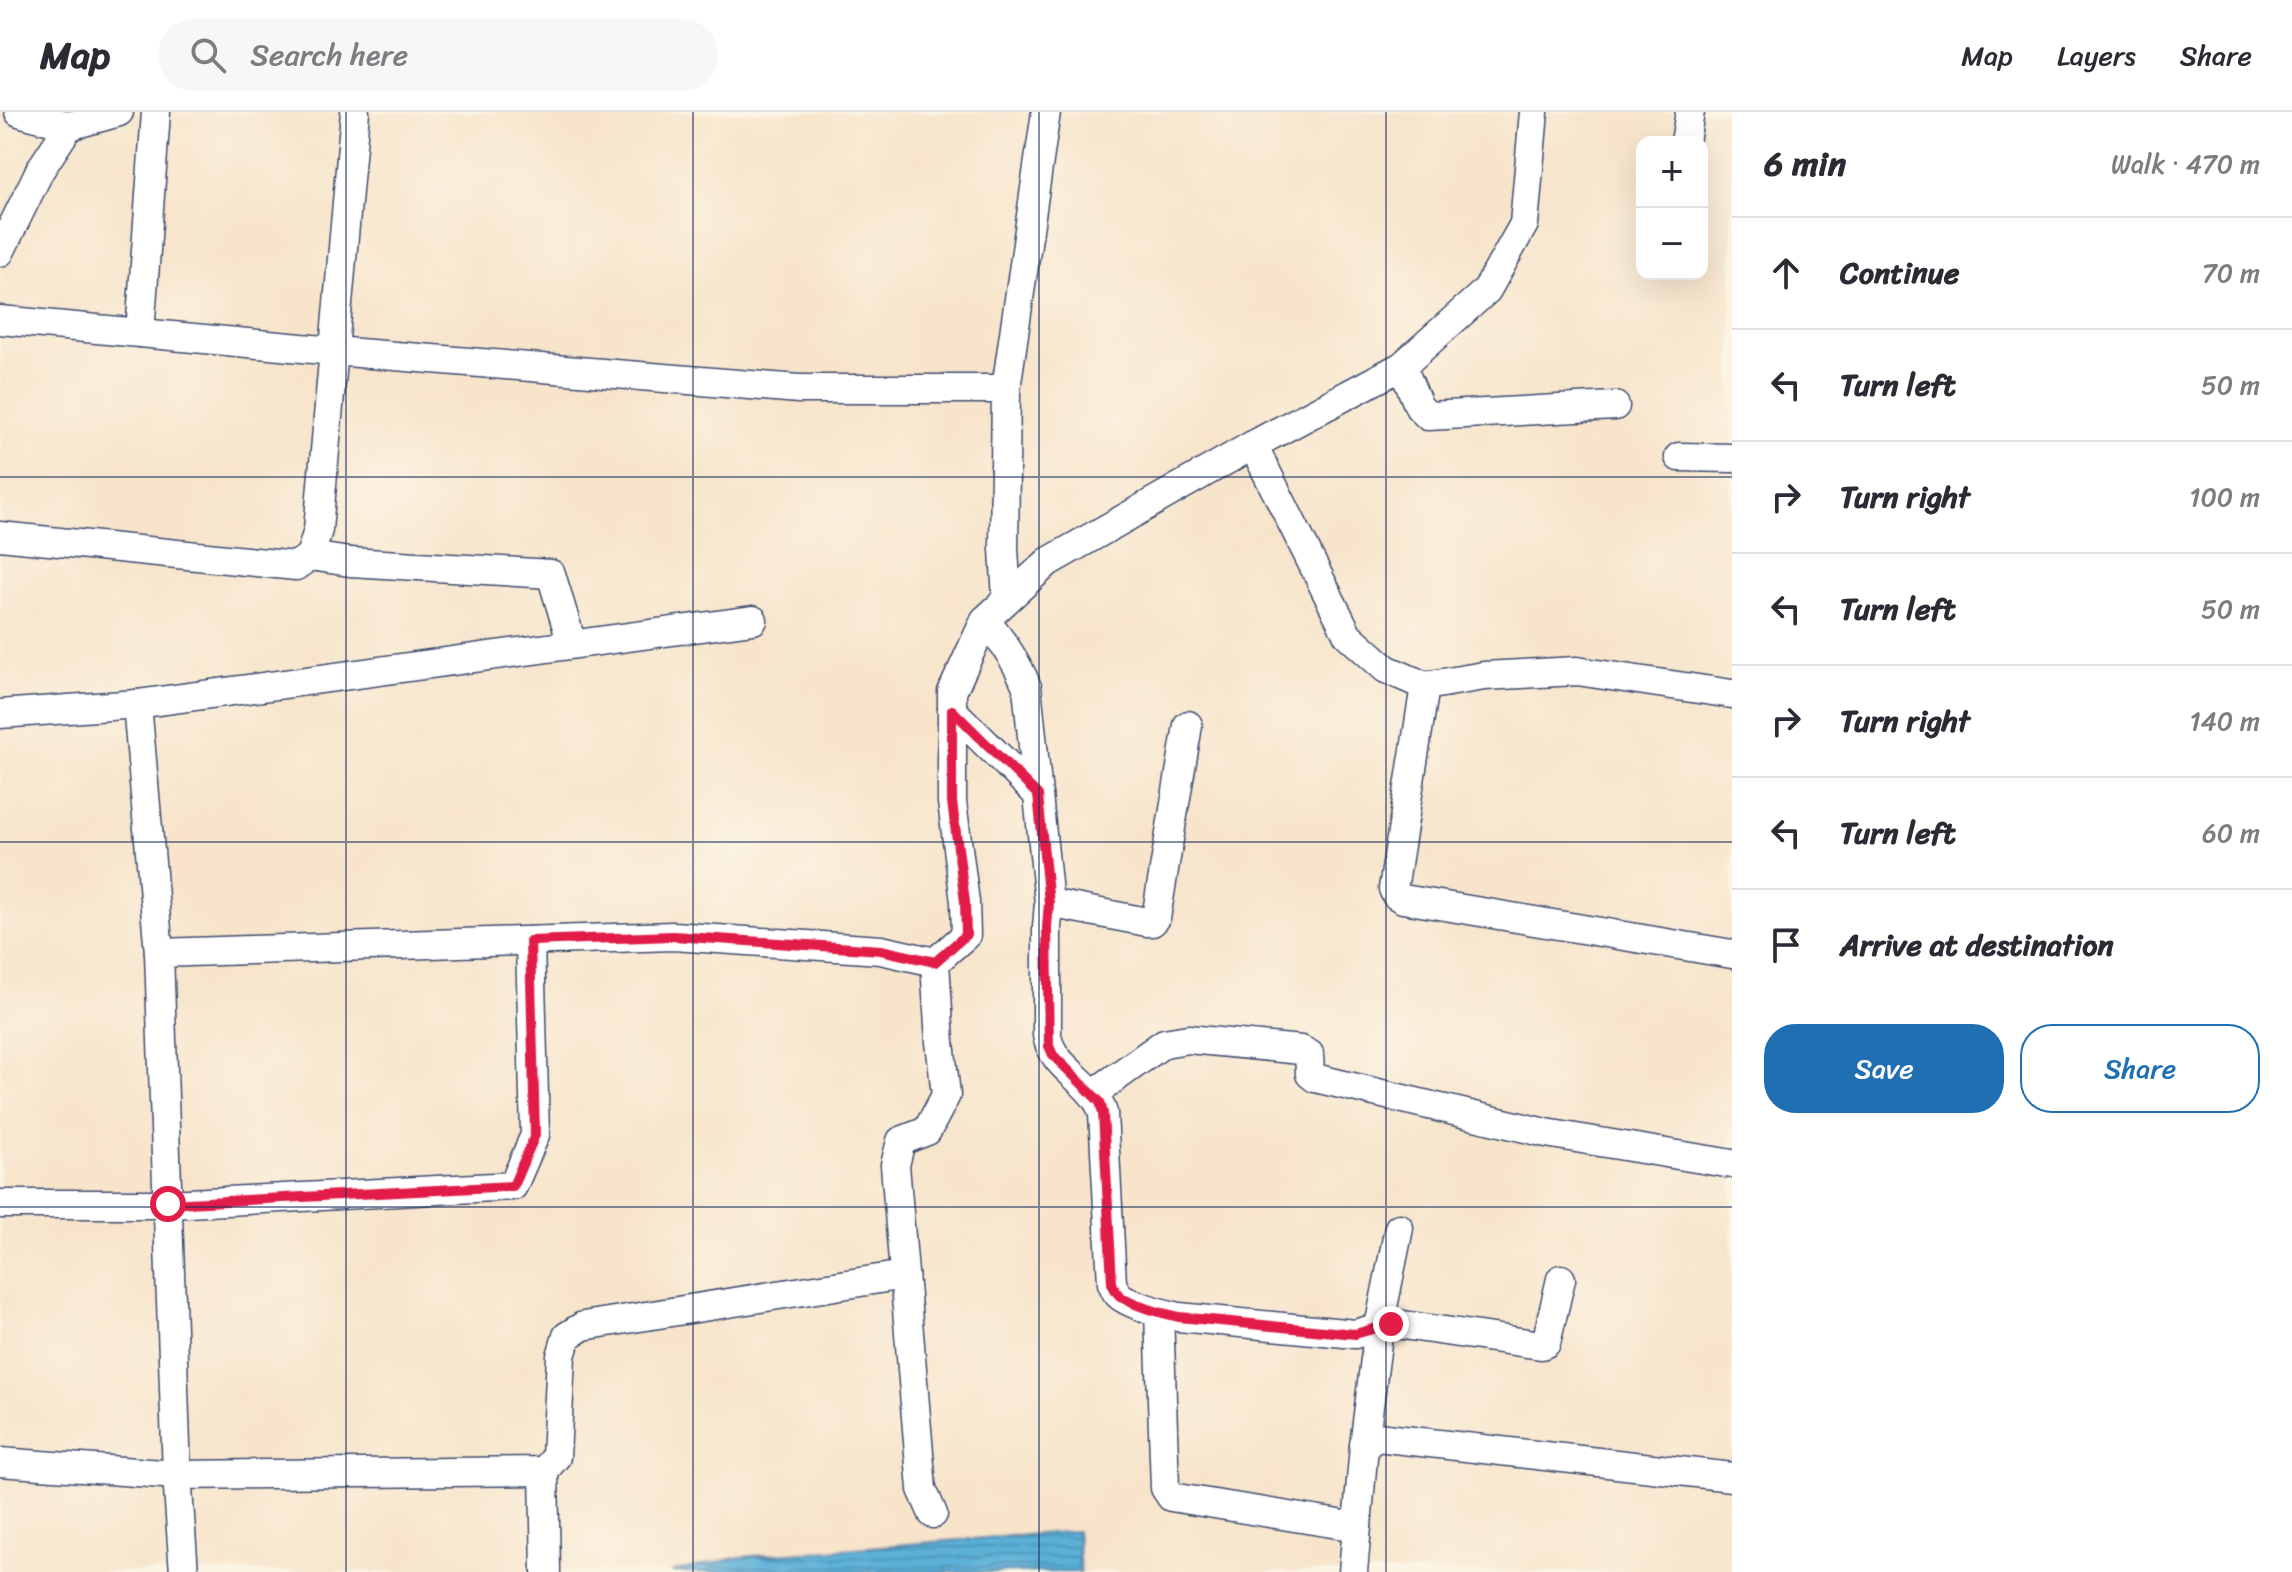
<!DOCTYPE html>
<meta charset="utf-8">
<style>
:root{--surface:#fff;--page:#f7f7f7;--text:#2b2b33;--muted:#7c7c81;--line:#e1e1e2;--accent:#1f6fb2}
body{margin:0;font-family:Sriracha,sans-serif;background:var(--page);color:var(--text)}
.controls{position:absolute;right:24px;top:24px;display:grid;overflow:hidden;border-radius:16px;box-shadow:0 8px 32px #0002}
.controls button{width:72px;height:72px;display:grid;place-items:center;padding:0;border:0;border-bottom:2px solid var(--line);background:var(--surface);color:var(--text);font:40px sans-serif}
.stop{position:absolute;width:24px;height:24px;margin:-18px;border:6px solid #e11d48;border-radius:50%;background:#fff}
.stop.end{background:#e11d48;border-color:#fff;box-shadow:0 2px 8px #0008}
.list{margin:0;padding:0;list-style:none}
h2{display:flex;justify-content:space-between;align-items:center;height:104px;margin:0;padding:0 32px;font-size:34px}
h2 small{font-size:26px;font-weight:400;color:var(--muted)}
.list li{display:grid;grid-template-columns:52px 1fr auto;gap:24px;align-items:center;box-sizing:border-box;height:112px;padding:0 32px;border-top:2px solid var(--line)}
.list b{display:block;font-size:30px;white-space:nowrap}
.list em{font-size:26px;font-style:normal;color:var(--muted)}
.actions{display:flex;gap:16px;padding:24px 32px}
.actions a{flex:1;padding:18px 0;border:2px solid var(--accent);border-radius:32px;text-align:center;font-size:28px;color:var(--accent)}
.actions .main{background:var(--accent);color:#fff}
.icon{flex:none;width:44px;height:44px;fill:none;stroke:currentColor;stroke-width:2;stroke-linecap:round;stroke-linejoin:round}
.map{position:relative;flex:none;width:1732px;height:1460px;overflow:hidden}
header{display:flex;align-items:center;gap:48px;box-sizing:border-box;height:112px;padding:0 40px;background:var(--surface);border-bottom:2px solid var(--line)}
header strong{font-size:38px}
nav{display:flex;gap:44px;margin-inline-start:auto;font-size:28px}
.search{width:560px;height:72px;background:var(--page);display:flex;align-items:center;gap:20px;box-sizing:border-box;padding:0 28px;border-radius:44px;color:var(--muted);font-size:30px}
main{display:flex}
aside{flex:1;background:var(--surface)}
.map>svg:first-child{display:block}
.water{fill:url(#water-rules);stroke:#3c709b;stroke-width:2}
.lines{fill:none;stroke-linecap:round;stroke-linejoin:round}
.minor-casing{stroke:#3c4a6e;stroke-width:31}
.minor{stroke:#fff;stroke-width:28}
.route{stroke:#e11d48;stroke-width:10}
.grid{fill:none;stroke:#1b2f5e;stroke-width:2;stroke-opacity:0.55}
</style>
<header>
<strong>Map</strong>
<div class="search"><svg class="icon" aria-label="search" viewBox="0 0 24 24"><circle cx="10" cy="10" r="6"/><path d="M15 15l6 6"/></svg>Search here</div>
<nav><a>Map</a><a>Layers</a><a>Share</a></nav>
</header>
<main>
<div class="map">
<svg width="1732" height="1460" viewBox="0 0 1732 1460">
<defs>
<pattern id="water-rules" width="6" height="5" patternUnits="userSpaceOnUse" patternTransform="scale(2)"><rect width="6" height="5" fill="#5cb0d8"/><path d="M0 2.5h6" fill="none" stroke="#4b90b2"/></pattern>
</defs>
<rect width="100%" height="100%" fill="#fcf5e5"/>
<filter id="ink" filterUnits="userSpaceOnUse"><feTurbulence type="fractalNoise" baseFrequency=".0125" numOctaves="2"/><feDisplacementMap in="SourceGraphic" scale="16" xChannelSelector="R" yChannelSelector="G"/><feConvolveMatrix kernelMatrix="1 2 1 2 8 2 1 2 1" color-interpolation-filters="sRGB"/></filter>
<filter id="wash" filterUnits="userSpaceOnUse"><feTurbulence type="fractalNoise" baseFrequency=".006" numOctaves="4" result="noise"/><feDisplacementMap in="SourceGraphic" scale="32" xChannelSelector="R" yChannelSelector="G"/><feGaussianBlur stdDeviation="1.8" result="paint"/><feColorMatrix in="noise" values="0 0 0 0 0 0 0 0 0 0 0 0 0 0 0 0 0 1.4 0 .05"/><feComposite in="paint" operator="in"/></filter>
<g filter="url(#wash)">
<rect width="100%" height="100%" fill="#f7e4cb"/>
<!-- water -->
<polygon class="water" points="1077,1419 1080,1460 671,1460 741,1445"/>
</g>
<g filter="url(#ink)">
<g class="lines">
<defs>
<g id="minor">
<polyline points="19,0 69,14"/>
<polyline points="1685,30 1690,0"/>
<polyline points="0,140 40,58 69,14 119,0"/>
<polyline points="0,208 334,239 799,277 1006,277"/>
<polyline points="140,221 156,0"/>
<polyline points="1402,254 1419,295 1428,304 1615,294"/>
<polyline points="1253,333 1348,523 1386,557 1425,574 1484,564 1577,559 1732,582"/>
<polyline points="1679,345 1732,346"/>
<polyline points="0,424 296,454 310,444 318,418 355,0"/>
<polyline points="310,444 350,450 551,462 572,532"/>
<polyline points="1007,487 1004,437 1006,277 1046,0"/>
<path d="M985,508C1002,529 1017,549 1027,575L1049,791L1047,815V923C1052,957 1093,969 1103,1001L1112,1171C1114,1175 1115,1179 1118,1182C1126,1192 1165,1202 1179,1205L1355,1222L1391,1212L1403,1213L1541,1233L1546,1231L1561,1167"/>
<polyline points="1425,574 1393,777 1396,783 1403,787 1732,842"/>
<polyline points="137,592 159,841"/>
<polyline points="952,598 1038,683"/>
<polyline points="0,602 137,592 753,508"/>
<polyline points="1049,791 1147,810 1152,810 1156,806 1188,613"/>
<polyline points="1093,982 1164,931 1188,927 1301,938 1309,942 1310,962 1315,966 1546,1021 1732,1052"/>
<polyline points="0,1092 168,1092 513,1074 535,1023 530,829"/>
<polyline points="1159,1200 1165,1376 1171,1385 1357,1415"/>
<polyline points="1364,1334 1379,1215 1399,1116"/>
<polyline points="0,1350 177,1363 544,1359 556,1345 561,1244 567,1224 583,1214 904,1163"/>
<polyline points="544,1359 546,1460"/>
<polyline points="933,1402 922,1377 895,1053 901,1029 927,1019 946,983 940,930 935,850"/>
<polyline points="184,1460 177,1363 159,841 673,824 881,838 935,850 966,823 965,790 952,690 952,580 985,508 1048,450 1253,333 1402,254 1487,178 1524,112 1534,0"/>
<polyline points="1353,1460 1364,1334 1377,1325 1732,1365"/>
</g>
</defs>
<!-- minor casing -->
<use href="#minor" class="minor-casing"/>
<!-- minor -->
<use href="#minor" class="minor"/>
</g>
</g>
<g class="lines" filter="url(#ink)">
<!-- route -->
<path class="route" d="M168,1092L513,1074L535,1023L530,829L673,824L881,838L935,850L966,823L965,790L952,690V598L1038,683L1049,791L1047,815L1049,934L1053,943L1100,990L1103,1001L1112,1171C1114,1175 1115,1179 1118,1182C1126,1192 1165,1202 1179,1205L1355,1222L1391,1212"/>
</g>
<!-- grid -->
<path class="grid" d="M346,0V1460M693,0V1460M1039,0V1460M1386,0V1460M0,365H1732M0,730H1732M0,1095H1732"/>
</svg>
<div class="controls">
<button>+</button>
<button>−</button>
</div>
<div class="stop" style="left:168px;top:1092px"></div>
<div class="stop end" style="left:1391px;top:1212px"></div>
</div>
<aside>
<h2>6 min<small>Walk · 470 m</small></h2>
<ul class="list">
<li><svg class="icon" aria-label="ahead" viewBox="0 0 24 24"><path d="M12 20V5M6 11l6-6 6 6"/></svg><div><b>Continue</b></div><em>70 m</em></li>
<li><svg class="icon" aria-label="left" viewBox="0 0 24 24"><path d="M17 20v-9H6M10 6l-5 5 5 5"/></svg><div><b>Turn left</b></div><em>50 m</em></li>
<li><svg class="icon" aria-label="right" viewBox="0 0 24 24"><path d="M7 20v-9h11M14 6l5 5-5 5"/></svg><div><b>Turn right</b></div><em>100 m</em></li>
<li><svg class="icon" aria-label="left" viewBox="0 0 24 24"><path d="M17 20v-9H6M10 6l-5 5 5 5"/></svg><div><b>Turn left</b></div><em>50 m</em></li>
<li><svg class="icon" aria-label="right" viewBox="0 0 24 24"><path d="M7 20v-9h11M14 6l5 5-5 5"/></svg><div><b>Turn right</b></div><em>140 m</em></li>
<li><svg class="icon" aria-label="left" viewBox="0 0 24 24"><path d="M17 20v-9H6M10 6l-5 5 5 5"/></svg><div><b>Turn left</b></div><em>60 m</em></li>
<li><svg class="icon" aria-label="arrive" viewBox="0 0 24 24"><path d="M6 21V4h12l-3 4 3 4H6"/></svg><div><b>Arrive at destination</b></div></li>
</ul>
<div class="actions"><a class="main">Save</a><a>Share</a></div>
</aside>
</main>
